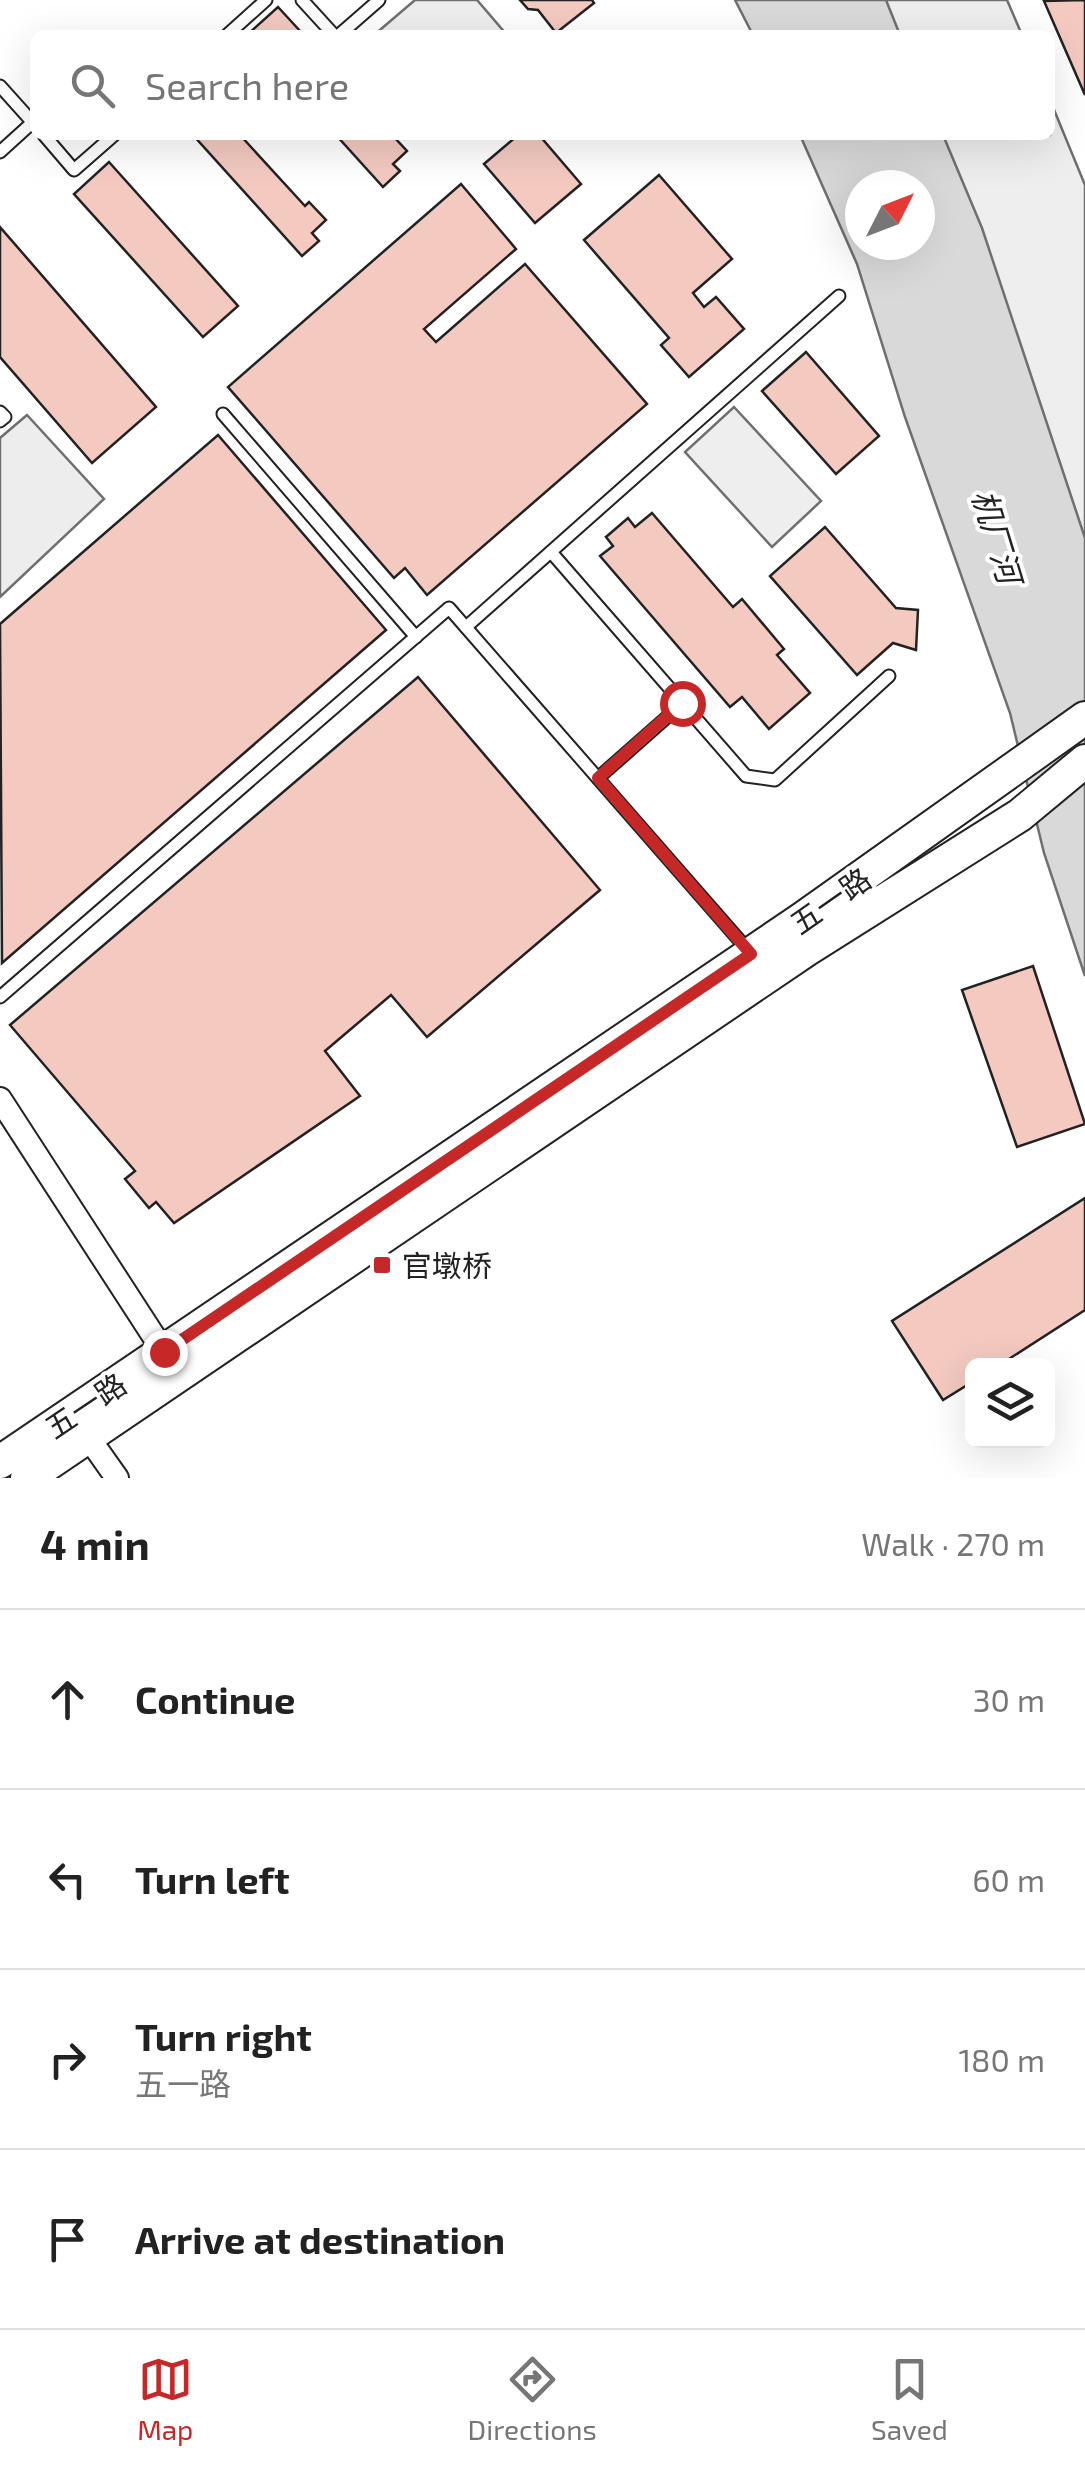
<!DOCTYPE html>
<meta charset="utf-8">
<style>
:root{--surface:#fff;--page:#f2f2f2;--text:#222;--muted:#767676;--line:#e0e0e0;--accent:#c62828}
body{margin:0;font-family:"Exo 2","Noto Sans SC",sans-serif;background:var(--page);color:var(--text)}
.controls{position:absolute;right:30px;bottom:30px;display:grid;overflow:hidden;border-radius:15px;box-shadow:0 10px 40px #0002}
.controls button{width:90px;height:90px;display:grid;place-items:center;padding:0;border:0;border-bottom:2px solid var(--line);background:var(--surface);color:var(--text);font:50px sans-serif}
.compass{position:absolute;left:845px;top:170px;width:90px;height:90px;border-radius:50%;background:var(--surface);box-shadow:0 10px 40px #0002;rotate:48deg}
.stop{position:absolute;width:30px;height:30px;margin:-22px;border:8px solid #c62828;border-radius:50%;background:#fff}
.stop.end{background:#c62828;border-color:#fff;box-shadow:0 2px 10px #0008}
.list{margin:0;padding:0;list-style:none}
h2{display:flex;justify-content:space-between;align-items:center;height:130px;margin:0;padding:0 40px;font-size:42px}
h2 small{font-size:32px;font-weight:400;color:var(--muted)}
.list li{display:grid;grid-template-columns:65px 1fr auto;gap:30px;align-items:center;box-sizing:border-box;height:180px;padding:0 40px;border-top:2px solid var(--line)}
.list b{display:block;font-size:38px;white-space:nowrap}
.list p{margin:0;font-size:32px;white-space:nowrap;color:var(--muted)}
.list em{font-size:32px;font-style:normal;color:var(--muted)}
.icon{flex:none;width:55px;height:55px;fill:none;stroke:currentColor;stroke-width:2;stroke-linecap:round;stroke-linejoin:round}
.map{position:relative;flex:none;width:1085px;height:1478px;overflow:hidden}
.search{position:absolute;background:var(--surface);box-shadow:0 10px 40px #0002;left:30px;right:30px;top:30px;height:110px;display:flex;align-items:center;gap:25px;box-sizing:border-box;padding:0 35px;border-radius:15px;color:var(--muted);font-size:38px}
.sheet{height:850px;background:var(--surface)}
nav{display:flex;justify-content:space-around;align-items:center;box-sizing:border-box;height:140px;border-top:2px solid var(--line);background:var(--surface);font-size:28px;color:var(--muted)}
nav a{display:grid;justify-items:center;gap:5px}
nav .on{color:var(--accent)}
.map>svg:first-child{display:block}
.green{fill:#eee;stroke:#6f6f6f;stroke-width:2.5}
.parking{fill:#ededed;stroke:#6f6f6f;stroke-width:2.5}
.water{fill:#d9d9d9;stroke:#6f6f6f;stroke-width:2.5;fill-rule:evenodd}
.building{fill:#f3c9c0;stroke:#222;stroke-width:2.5}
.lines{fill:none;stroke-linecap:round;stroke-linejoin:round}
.lane-casing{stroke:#222;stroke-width:15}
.street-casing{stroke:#222;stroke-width:26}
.secondary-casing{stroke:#222;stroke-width:36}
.lane{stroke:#fff;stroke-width:11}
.street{stroke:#fff;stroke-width:22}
.secondary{stroke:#fff;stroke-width:32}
.route{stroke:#c62828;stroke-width:12}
.poi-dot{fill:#c62828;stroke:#fff;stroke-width:4}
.labels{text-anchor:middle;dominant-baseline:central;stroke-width:8;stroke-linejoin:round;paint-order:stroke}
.street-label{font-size:30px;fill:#222;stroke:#fff}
.poi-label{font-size:30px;fill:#222;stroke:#fff;text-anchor:start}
.water-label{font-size:32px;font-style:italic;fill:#222;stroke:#fff}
</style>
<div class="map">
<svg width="1085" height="1478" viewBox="0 0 1085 1478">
<rect width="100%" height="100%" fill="#fff"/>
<!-- green -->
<g class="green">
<polygon points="415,0 477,0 507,35 374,35"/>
<polygon points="843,0 1007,0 1022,35 858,35"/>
<polygon points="1050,100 1085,185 1085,651 958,265 902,135 1050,135"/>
<polygon points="734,407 821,501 772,547 685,452"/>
</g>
<!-- parking -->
<polygon class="parking" points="27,415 104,499 0,597 0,438"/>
<!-- water -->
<g class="water">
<polygon points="735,0 886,0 900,35 753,35"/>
<path d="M800,135H943L982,228L1085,538V976L1044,853L1010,713L905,417L857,264ZM860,185H920V245H860Z"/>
</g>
<!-- building -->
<g class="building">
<polygon points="520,0 592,0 594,3 556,33 538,10 528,9"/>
<polygon points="1085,0 1085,95 1044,1"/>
<polygon points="278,7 301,32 297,35 247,35"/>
<polygon points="193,135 240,135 305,206 309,202 326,220 312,233 319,241 302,256"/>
<polygon points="336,135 392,135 407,151 393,164 400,171 383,187"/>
<polygon points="518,135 539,135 581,184 535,223 484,164"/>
<polygon points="109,162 238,306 203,337 74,194"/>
<polygon points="659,175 732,259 693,293 704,307 716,297 744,329 689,377 661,345 669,338 584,240"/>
<polygon points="461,184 516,249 424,329 436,342 525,264 647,404 427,595 405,568 394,578 228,387"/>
<polygon points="0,227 156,407 92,463 0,357"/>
<polygon points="806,352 879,436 836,474 762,391"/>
<polygon points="218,435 386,630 2,963 0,624"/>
<polygon points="652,513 733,607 742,599 784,649 777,655 810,693 769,729 742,697 730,707 600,556 613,546 606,537 628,518 635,527"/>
<polygon points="825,527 896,608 918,610 916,650 893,643 857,675 770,576"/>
<polygon points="418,677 600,890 427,1037 391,995 325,1051 360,1096 174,1223 156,1202 149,1208 125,1179 135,1171 10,1025"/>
<polygon points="1033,966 1085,1124 1017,1147 962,990"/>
<polygon points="1085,1198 1085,1310 998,1366 972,1366 972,1382 943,1400 892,1321"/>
</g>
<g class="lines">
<defs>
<g id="lane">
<polyline points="302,0 334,35"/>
<polyline points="227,35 266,0"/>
<polyline points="339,35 379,0"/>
<polyline points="0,86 35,125"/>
<polyline points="44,135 74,170 114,135"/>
<polyline points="0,152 33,122"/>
<polyline points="0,412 5,417 0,421"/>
<polyline points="223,414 416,637"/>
<polyline points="551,552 746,776 775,780 889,676"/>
<polyline points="466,627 839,296"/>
<polyline points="598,778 683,703"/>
<polyline points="0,997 449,608 747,949"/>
</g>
<g id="street">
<polyline points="0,1099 164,1352"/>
<polyline points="88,1437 117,1478"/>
</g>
<g id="secondary">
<polyline points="0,1462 802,919 1085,718"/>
<polyline points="27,1478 806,950 1020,815 1085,761"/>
</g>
</defs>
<!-- lane casing -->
<use href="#lane" class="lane-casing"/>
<!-- street casing -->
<use href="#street" class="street-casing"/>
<!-- secondary casing -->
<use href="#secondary" class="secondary-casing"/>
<!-- lane -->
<use href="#lane" class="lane"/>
<!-- street -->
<use href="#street" class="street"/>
<!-- secondary -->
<use href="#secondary" class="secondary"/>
</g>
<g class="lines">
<!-- route -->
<polyline class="route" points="164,1352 751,954 598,778 682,703"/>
</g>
<!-- markers -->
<rect class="poi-dot" x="372" y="1255" width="20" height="20" rx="5"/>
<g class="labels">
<!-- street labels -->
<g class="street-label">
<text transform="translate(830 900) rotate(-35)">五一路</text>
<text transform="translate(85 1405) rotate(-34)">五一路</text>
</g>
<!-- poi labels -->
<g class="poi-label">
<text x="402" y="1265">官墩桥</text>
</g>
<!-- water labels -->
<g class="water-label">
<text transform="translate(998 536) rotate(73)">机厂河</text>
</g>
</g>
</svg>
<div class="controls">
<button><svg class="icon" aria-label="layers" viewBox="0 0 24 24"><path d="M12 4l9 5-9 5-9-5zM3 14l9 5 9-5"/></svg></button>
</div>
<svg class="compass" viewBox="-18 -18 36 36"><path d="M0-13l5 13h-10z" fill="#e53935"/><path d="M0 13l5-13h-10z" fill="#767676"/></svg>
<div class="stop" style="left:682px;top:703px"></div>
<div class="stop end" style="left:164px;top:1352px"></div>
<div class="search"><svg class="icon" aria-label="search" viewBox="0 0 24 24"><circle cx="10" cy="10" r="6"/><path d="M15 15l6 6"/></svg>Search here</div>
</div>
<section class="sheet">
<h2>4 min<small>Walk · 270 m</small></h2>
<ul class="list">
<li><svg class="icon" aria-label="ahead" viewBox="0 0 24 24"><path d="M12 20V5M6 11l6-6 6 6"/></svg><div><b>Continue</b></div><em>30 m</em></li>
<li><svg class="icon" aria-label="left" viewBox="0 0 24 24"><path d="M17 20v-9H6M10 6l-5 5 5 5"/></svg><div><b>Turn left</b></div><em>60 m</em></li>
<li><svg class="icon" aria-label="right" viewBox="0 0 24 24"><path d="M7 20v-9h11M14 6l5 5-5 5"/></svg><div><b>Turn right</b><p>五一路</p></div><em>180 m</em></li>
<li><svg class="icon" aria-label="arrive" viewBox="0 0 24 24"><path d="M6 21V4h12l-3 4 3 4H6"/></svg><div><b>Arrive at destination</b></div></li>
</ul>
</section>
<nav>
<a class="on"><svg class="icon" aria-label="map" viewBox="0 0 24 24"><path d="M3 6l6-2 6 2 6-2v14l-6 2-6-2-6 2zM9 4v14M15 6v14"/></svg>Map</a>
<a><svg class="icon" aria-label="directions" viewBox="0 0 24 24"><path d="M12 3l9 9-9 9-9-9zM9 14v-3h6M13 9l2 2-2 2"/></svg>Directions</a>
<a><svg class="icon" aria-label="saved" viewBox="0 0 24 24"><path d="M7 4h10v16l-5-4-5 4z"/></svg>Saved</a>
</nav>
